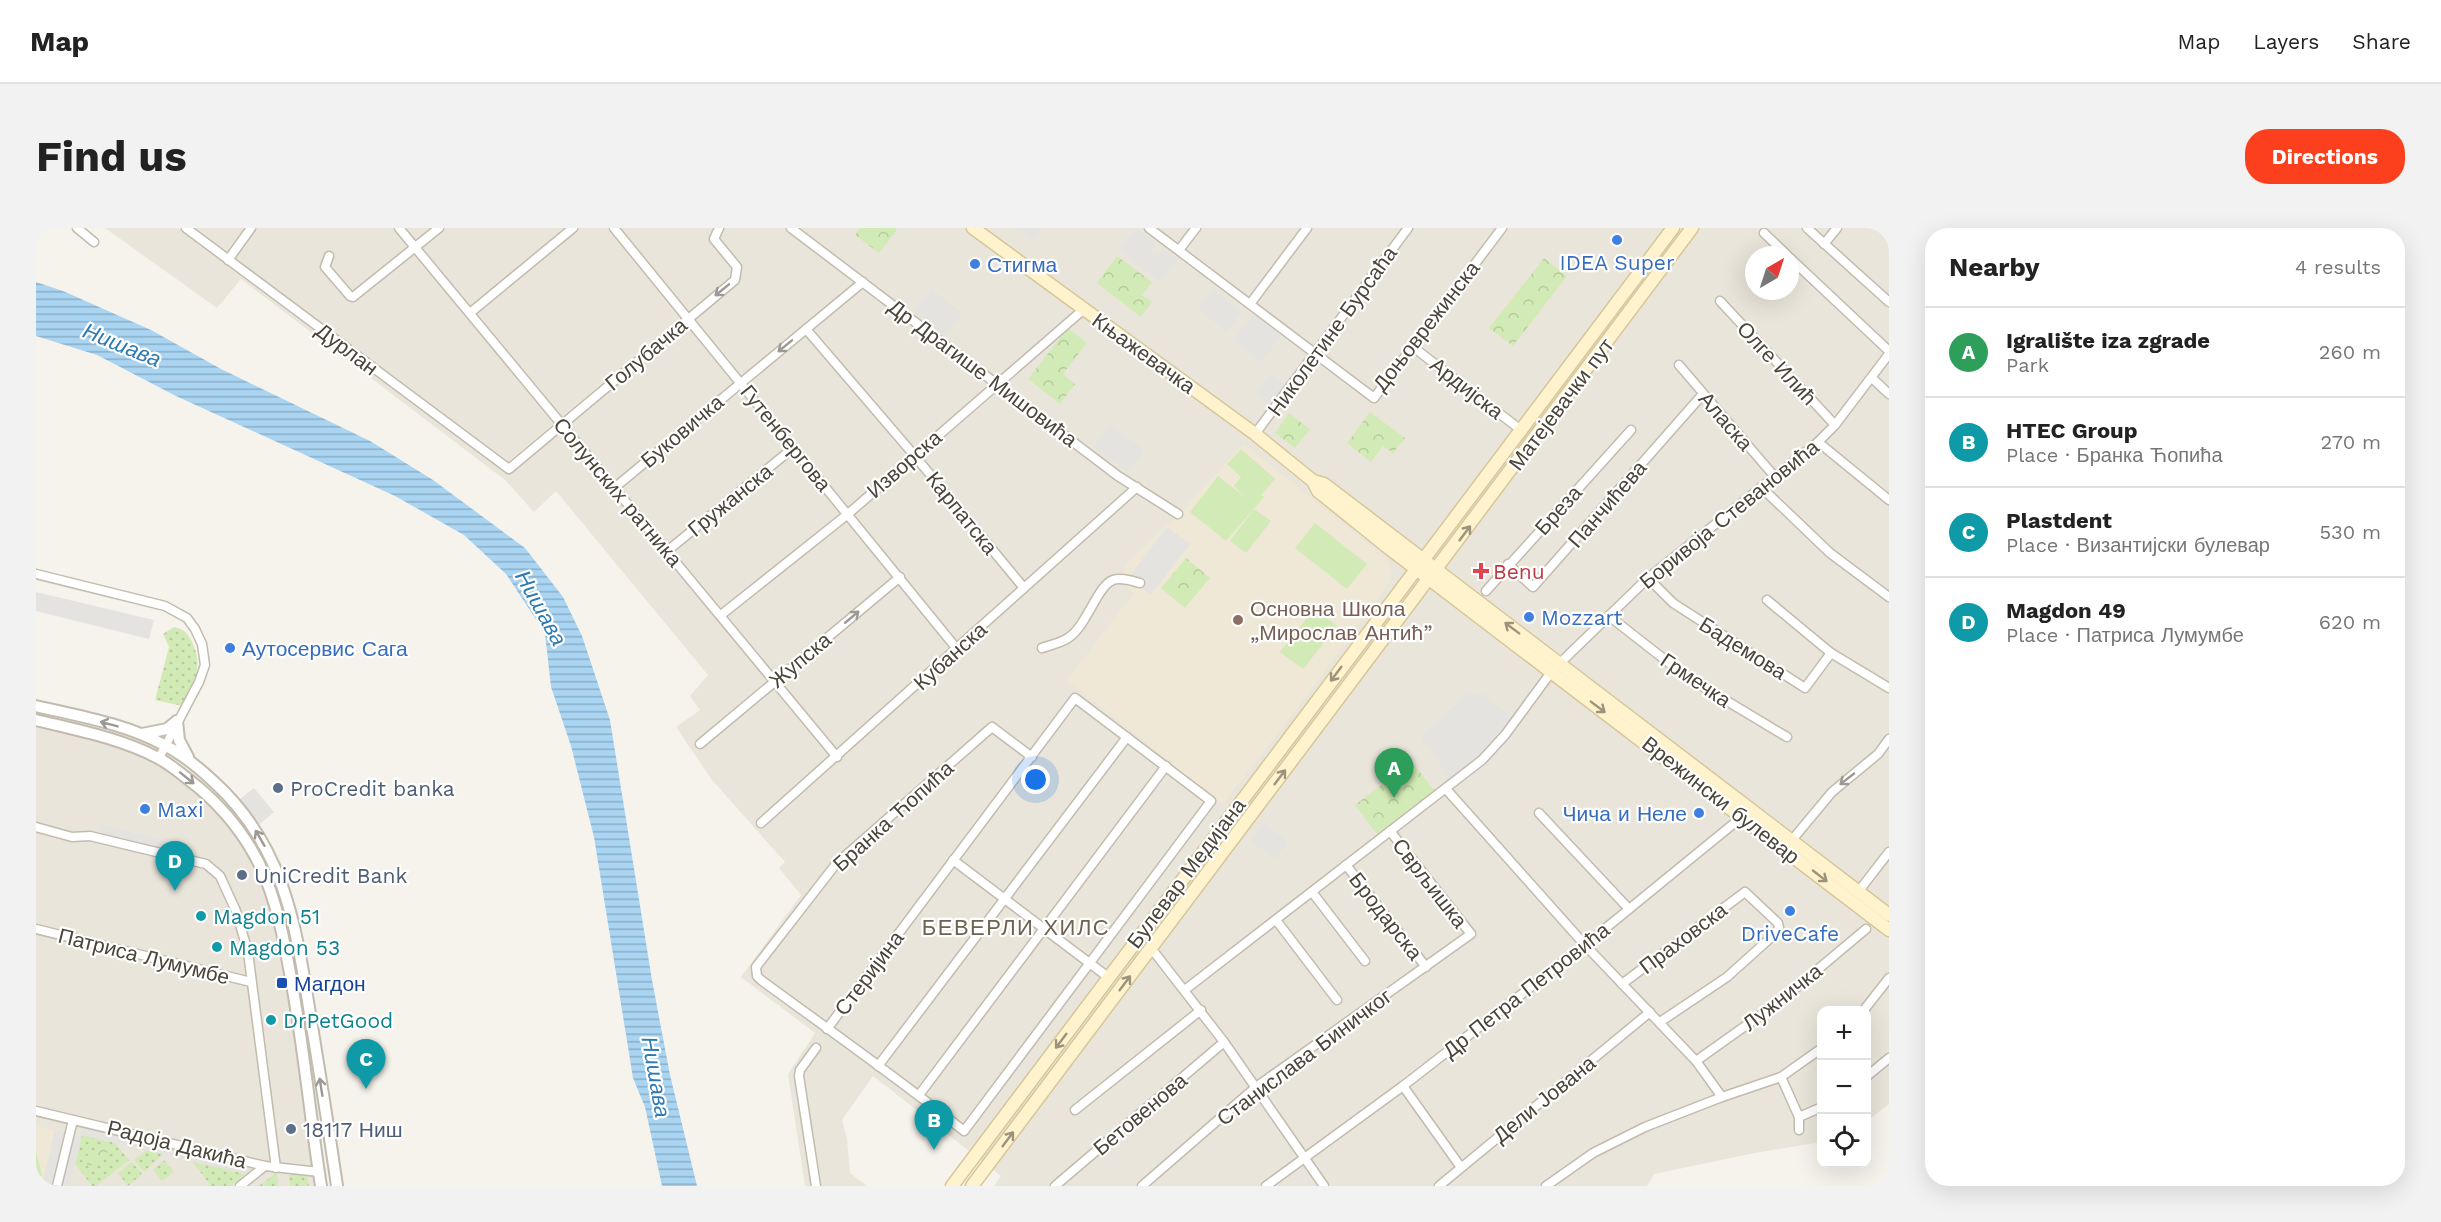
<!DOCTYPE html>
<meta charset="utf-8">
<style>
:root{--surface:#fff;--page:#f2f2f2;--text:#222;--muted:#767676;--line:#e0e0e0;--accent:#fc3f1d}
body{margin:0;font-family:"Work Sans",sans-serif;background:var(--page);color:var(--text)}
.controls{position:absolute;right:18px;bottom:18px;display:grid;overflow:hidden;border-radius:12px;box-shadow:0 6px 24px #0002}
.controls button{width:54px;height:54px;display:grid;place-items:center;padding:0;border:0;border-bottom:2px solid var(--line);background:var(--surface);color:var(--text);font:30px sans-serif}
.compass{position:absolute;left:1709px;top:18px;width:54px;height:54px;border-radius:50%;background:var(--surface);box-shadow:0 6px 24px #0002;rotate:39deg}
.you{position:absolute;left:1000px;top:552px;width:21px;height:21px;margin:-15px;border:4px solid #fff;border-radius:50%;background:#1a73e8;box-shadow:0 0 0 9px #1a73e833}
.badge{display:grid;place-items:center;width:39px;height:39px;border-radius:50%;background:var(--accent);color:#fff;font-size:20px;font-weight:700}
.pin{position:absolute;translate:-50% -50px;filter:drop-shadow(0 2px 3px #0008)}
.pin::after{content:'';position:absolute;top:32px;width:21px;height:18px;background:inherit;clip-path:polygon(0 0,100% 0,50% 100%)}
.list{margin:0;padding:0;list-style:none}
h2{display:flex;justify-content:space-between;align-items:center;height:78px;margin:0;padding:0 24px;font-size:26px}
h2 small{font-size:20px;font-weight:400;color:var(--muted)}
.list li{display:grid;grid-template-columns:39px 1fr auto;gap:18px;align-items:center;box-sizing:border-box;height:90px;padding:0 24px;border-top:2px solid var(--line)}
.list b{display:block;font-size:22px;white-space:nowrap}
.list p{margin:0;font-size:20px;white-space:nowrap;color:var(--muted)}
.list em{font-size:20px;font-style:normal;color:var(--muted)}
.icon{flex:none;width:33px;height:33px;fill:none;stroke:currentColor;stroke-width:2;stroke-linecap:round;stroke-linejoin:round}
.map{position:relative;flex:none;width:1853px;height:958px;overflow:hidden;border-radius:24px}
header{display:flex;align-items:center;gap:36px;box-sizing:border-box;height:84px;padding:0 30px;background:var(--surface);border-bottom:2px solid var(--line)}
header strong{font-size:28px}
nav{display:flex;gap:33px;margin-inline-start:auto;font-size:21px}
.intro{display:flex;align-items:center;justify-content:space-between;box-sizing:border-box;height:144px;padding:0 36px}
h1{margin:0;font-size:42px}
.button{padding:15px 27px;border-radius:24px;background:var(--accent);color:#fff;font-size:21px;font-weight:700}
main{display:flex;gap:36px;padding:0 36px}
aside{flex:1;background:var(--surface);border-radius:24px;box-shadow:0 6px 24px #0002}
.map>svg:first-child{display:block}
.residential{fill:#eae5da;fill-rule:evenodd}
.education{fill:#efe8d6}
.grass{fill:url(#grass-dots)}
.park{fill:url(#park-crowns)}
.pitch{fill:#d2eab5}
.parking{fill:#e5e3e0}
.water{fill:url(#water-rules)}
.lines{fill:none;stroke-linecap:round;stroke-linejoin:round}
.minor-casing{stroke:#c2bbae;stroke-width:11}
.tertiary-casing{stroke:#c2bbae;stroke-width:14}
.secondary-casing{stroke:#d6c79b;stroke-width:15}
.minor{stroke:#fff;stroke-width:8}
.tertiary{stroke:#fff;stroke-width:10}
.secondary{stroke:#fff3cd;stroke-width:12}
.oneway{stroke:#9c9892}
.oneway2{stroke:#9c937c}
.shop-dot{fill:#3f7fe0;stroke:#fff;stroke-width:2}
.health-dot{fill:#e0444e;stroke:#fff;stroke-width:2}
.education-dot{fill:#8d6e63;stroke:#fff;stroke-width:2}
.service-dot{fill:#5c6f8a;stroke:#fff;stroke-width:2}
.culture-dot{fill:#0f9aa8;stroke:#fff;stroke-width:2}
.transit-dot{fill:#1a4fb4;stroke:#fff;stroke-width:2}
.labels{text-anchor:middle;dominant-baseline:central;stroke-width:4.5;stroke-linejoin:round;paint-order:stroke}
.shop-label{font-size:21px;fill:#366cbe;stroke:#fff;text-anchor:start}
.street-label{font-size:21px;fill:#4b4439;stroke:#fff}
.health-label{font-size:21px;fill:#be3a42;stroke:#fff;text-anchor:start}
.education-label{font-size:21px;fill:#785e54;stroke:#fff;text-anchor:start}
.service-label{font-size:21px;fill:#4e5e75;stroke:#fff;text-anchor:start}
.culture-label{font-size:21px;fill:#0d838f;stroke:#fff;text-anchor:start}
.transit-label{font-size:21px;fill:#164399;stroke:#fff;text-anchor:start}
.water-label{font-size:22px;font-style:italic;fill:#2e7ab2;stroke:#fff}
.neighbourhood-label{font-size:22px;letter-spacing:1.5px;fill:#6e6250;stroke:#fff}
</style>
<header>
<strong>Map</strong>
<nav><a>Map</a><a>Layers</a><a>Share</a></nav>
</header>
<div class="intro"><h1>Find us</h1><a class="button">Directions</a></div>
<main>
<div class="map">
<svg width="1853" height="958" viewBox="0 0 1853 958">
<defs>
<pattern id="grass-dots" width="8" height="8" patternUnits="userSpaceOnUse" patternTransform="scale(1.5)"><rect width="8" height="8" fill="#d2eab5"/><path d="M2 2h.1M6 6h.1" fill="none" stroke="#b6ca9c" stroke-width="1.8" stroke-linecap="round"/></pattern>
<pattern id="park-crowns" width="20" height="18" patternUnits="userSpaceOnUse" patternTransform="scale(1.5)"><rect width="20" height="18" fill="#d2eab5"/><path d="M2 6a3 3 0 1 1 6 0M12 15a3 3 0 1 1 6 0" fill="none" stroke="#b6ca9c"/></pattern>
<pattern id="water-rules" width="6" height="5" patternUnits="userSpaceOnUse" patternTransform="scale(1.5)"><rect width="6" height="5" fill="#a9d4f2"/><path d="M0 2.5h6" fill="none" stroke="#8caec5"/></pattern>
</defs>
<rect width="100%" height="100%" fill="#f6f3ec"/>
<!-- residential -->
<g class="residential">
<path d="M69,0H1853V876L1831,893L1830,782H1786L1785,914L1719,925L1618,946L1611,958H958L965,948L837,848L806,892L811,911L814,945L831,958H769L752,846L779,805L705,749L765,667L743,640L749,634L676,552L640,499L664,482L654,468L672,447L520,263L498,284L469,252L205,51L181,80ZM1718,27H1754V63H1718Z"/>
<polygon points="0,496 83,517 120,533 142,547 180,580 205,608 236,674 247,724 285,958 0,958"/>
</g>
<!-- education -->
<g class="education">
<polygon points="1208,216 1350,330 1356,343 1352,356 1278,458 1187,576 1031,452 1098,365 1083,353 1091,334 1147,282"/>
<polygon points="0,898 19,902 6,958 0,958"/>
</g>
<!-- grass -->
<g class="grass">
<path d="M138,399C148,401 152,405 156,414C168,438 158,456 147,478L119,472L133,419L127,406Z"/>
<polygon points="46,907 79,915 93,932 60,958 56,958 39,936"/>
<polygon points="111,922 127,926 108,944 98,932"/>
<polygon points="128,932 138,944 126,953 117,942"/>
<polygon points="156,933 209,946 195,958 175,958"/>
<polygon points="96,934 106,946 92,958 82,945"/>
<polygon points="252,941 270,942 273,958 254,958"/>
<polygon points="241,944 242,958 223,958"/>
</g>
<!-- park -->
<g class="park">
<polygon points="824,0 858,0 861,2 843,25 819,7"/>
<polygon points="1081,28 1116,54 1106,67 1116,74 1105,89 1061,55"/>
<polygon points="1508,30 1531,48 1477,118 1453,100"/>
<polygon points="1032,100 1051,115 1027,146 1039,156 1024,176 992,151"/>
<polygon points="1334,184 1369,210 1357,225 1347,218 1335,234 1311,215"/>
<polygon points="1253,185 1274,201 1259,220 1239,205"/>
<polygon points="1150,330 1174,350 1149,380 1125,360"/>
<polygon points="1376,534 1398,562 1341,606 1319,577"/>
<polygon points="70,913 76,921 53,939 47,931"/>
</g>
<!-- pitch -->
<g class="pitch">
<polygon points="1205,221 1239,251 1225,267 1228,269 1190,313 1154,284 1182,248 1210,270 1198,258 1205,249 1191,236"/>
<polygon points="1218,281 1235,293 1210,325 1194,313"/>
<polygon points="1279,295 1331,336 1311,361 1259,320"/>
<polygon points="1278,381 1301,398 1267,441 1244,424"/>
<polygon points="0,923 6,947 3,958 0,958"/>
</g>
<!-- parking -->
<g class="parking">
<polygon points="979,0 1006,0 997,13"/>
<polygon points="1100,0 1120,15 1115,23 1121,28 1127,21 1141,32 1124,54 1083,22"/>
<polygon points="895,61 926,85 909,108 878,84"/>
<polygon points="1177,61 1206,84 1191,104 1162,81"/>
<polygon points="1217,86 1245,108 1225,134 1197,112"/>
<polygon points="1234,146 1251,158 1235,179 1219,167"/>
<polygon points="1074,197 1108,222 1092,244 1058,219"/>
<polygon points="1131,299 1154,316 1115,367 1092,350"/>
<polygon points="0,364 118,392 113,411 0,383"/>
<polygon points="1447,466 1477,491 1462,512 1412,554 1401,528 1384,510 1430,467"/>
<polygon points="218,560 238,584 219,600 199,575"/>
<polygon points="1228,595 1252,614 1239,631 1215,613"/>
<polygon points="65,596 151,618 149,627 63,605"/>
<polygon points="49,894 222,936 209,946 46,907 33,958 6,958 19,902 46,907"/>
</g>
<!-- water -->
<polygon class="water" points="0,54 27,63 115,102 185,141 334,213 397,252 489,320 527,369 546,408 574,492 616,752 634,847 661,958 626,958 609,879 597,850 558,609 535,518 515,459 509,405 470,346 428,307 359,268 140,168 61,127 0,108"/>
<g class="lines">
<defs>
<g id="minor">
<polyline points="41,0 58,14"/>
<polyline points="150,0 473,241 699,52 701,39 678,11 683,0"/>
<polyline points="363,0 801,529"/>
<polyline points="578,0 921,421"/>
<polyline points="755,0 1082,248 1142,286"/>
<polyline points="1113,0 1338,170 1466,0"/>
<polyline points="1771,0 1853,74"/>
<polyline points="1728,5 1751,27"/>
<polyline points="1788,16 1801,0"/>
<polyline points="1143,22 1160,0"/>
<polyline points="293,28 289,39 314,68 317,69 403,0"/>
<polyline points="1754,30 1853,123"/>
<polyline points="192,32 215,0"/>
<polyline points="1684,73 1799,197"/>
<polyline points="1214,76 1271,0"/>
<polyline points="434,85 537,0"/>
<polyline points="770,101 878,227 988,360"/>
<polyline points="1377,119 1485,202"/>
<polyline points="1643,137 1739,249"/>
<polyline points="1836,150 1853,166"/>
<polyline points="1219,206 1372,0"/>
<polyline points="1782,214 1853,272"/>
<polyline points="1725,259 1794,325 1853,369"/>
<polyline points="577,261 827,54"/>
<polyline points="630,324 757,220"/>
<polyline points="1472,336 1497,359 1667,166"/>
<polyline points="0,346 129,378 151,390 159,401 166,416 169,437 163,454 123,530"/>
<polyline points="1612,350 1637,375 1769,460 1795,425"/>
<polyline points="1450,363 1595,202"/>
<polyline points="1731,372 1795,425 1853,460"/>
<polyline points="685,387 812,286 1048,81"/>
<polyline points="1573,388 1651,449 1751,509"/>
<path d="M1006,420C1014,417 1025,415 1032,410C1051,398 1061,358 1077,352C1085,349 1096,353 1104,355"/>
<polyline points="1523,436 1612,350 1782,214 1799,197 1853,126"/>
<polyline points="664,516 864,349"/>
<polyline points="1410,561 1549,717 1660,833 1686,869"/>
<polyline points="1503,585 1593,681"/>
<polyline points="725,595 1101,259"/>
<polyline points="0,599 36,609 54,608 170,636 184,648 200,683 212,724 240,940"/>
<polyline points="1756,612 1796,564 1842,526 1853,511"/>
<polyline points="917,632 1072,749"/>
<polyline points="1310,637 1390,739"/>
<polyline points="1276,664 1329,733"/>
<polyline points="1822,664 1853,624"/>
<polyline points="1240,692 1301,772"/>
<polyline points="0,701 215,754"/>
<polyline points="1115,720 1188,814 1288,958"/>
<polyline points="1586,756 1709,664 1742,695 1743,700 1740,705 1691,749 1624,794"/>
<polyline points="1150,761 1446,532 1469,507 1516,443"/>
<polyline points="1828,782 1853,750"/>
<path d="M791,801L1039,470L1175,573L928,903C862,850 793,802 725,752L721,748L720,739L800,636L956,499L996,529"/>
<polyline points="780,820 764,842 763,848 780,958"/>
<polyline points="1660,833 1743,774 1830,701"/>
<polyline points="842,838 1091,509"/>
<polyline points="1745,849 1763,889 1786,879"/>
<polyline points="1830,849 1853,830"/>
<polyline points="1367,858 1424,938"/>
<polyline points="883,867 1130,538"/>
<polyline points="1039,882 1165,782"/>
<polyline points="0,883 229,938 283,944"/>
<polyline points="1763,889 1763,902"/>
<polyline points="21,958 37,892"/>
<polyline points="204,958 229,938"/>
<polyline points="1019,958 1188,814"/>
<polyline points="1106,958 1220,859 1435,706 1354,603"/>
<polyline points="1230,958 1367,858 1549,717 1707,588"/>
<polyline points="1403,958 1614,784"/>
<polyline points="1510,958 1557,925 1609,899 1686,869 1745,849 1786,820"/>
</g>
<g id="tertiary">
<path d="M0,478C43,488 91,496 130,518C148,527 163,540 177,553C250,619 260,700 275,792C284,847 293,902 301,958"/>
<path d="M0,492C41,502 84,510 122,530C136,537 149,549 162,559C233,619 243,682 258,768C269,831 275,895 285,958"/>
<polyline points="141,493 143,512 152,529"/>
<polyline points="106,506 131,501 141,493"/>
</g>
<g id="secondary">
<polyline points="937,0 1219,206 1277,253 1282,263 1354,321 1853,702"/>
<polyline points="1277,253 1288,256 1853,687"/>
<polyline points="916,958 1637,0"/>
<polyline points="936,958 1656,0"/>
</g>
</defs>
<!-- minor casing -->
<use href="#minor" class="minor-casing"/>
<!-- tertiary casing -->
<use href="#tertiary" class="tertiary-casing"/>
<!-- secondary casing -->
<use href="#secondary" class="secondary-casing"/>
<!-- minor -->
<use href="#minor" class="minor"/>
<!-- tertiary -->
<use href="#tertiary" class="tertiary"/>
<!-- secondary -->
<use href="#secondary" class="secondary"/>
</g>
<!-- one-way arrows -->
<defs><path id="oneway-shaft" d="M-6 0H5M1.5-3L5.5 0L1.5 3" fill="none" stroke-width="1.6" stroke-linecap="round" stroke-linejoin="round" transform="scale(1.5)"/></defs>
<g class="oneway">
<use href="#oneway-shaft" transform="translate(686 62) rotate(141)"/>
<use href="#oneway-shaft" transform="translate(749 118) rotate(141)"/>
<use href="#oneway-shaft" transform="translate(816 389) rotate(-40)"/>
<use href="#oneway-shaft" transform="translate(73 496) rotate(-165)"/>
<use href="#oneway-shaft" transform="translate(151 550) rotate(39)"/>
<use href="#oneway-shaft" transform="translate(1811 551) rotate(142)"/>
<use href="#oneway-shaft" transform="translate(224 610) rotate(-120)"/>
<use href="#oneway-shaft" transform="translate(285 859) rotate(-99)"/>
</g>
<g class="oneway2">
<use href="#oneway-shaft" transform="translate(1429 305) rotate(-53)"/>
<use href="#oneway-shaft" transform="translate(1476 400) rotate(-143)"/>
<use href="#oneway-shaft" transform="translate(1300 446) rotate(127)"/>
<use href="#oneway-shaft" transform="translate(1562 479) rotate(37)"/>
<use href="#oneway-shaft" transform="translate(1244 549) rotate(-53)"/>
<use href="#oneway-shaft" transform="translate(1784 648) rotate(38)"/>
<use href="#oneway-shaft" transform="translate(1089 755) rotate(-53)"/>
<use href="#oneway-shaft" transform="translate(1025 813) rotate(127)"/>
<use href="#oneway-shaft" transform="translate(972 911) rotate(-53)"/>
</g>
<!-- markers -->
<g class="shop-dot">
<circle cx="1581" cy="12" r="6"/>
<circle cx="939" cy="36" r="6"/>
<circle cx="1493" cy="389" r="6"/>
<circle cx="194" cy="420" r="6"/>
<circle cx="109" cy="581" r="6"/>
<circle cx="1663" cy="585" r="6"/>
<circle cx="1754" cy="683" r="6"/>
</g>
<path class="health-dot" d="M1442 334h6v6h6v6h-6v6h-6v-6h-6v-6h6z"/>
<circle class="education-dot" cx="1202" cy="392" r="6"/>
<g class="service-dot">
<circle cx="242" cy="560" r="6"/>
<circle cx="206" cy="647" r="6"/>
<circle cx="255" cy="901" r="6"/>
</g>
<g class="culture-dot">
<circle cx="165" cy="688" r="6"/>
<circle cx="181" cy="719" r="6"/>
<circle cx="235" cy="792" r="6"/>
</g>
<rect class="transit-dot" x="240" y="749" width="12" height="12" rx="3"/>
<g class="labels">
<!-- shop labels -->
<g class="shop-label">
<text x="1581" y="34" text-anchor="middle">IDEA Super</text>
<text x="951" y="36">Стигма</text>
<text x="1505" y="389">Mozzart</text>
<text x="206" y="420">Аутосервис Сага</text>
<text x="121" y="581">Maxi</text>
<text x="1651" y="585" text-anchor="end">Чича и Неле</text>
<text x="1754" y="705" text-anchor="middle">DriveCafe</text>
</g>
<!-- street labels -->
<g class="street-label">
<text transform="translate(1390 98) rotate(-52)">Доњоврежинска</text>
<text transform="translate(1296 103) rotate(-54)">Николетине Бурсаћа</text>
<text transform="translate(311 121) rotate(37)">Дурлан</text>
<text transform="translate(1108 125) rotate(36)">Књажевачка</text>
<text transform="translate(610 126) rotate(-40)">Голубачка</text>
<text transform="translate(1741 135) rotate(47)">Олге Илић</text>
<text transform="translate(947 145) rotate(37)">Др Драгише Мишовића</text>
<text transform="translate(1431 160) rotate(38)">Ардијска</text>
<text transform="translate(1525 176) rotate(-53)">Матејевачки пут</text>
<text transform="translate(1690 193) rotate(49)">Аласка</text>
<text transform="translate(646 203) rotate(-40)">Буковичка</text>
<text transform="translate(750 210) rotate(51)">Гутенбергова</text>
<text transform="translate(868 236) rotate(-41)">Изворска</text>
<text transform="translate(582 264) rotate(50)">Солунских ратника</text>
<text transform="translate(694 272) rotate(-39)">Гружанска</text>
<text transform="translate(1571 276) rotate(-49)">Панчићева</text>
<text transform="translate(1522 282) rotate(-48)">Бреза</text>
<text transform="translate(926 285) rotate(51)">Карпатска</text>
<text transform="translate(1693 286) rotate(-39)">Боривоја Стевановића</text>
<text transform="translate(1707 420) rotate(32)">Бадемова</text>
<text transform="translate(914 428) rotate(-42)">Кубанска</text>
<text transform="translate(764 432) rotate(-40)">Жупска</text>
<text transform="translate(1660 452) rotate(34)">Грмечка</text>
<text transform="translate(1685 572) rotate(38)">Врежински булевар</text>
<text transform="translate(857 588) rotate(-42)">Бранка Ћопића</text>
<text transform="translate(1150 645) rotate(-53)">Булевар Медијана</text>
<text transform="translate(1394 655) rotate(52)">Сврљишка</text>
<text transform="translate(1350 688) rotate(52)">Бродарска</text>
<text transform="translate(1647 710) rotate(-37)">Праховска</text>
<text transform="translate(108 728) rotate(14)">Патриса Лумумбе</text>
<text transform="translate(833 745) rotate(-53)">Стеријина</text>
<text transform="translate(1490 762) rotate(-38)">Др Петра Петровића</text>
<text transform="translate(1746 769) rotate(-38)">Лужничка</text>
<text transform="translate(1268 829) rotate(-37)">Станислава Биничког</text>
<text transform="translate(1508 871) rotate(-39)">Дели Јована</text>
<text transform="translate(1104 886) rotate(-40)">Бетовенова</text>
<text transform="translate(141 916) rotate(14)">Радоја Дакића</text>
</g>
<!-- health labels -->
<g class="health-label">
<text x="1457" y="343">Benu</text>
</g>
<!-- education labels -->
<g class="education-label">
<text x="1214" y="380">Основна Школа<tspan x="1214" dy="24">„Мирослав Антић”</tspan></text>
</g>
<!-- service labels -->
<g class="service-label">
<text x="254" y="560">ProCredit banka</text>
<text x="218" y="647">UniCredit Bank</text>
<text x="267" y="901">18117 Ниш</text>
</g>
<!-- culture labels -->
<g class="culture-label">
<text x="177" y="688">Magdon 51</text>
<text x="193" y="719">Magdon 53</text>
<text x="247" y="792">DrPetGood</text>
</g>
<!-- transit labels -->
<g class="transit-label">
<text x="258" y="755">Магдон</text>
</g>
<!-- water labels -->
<g class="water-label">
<text transform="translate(86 117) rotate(22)">Нишава</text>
<text transform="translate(505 380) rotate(61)">Нишава</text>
<text transform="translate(620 849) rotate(80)">Нишава</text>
</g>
<!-- neighbourhood labels -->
<g class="neighbourhood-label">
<text x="980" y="699">БЕВЕРЛИ ХИЛС</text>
</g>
</g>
</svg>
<div class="controls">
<button>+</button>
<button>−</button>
<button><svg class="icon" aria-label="locate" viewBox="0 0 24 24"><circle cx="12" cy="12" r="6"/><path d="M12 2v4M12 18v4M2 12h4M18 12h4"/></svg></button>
</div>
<svg class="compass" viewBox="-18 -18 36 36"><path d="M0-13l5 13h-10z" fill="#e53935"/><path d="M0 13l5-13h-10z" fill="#767676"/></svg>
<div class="you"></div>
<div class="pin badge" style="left:1358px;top:570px;background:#2e9e5b">A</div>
<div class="pin badge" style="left:898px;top:922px;background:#0f9aa8">B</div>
<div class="pin badge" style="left:330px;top:861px;background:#0f9aa8">C</div>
<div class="pin badge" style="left:139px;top:663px;background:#0f9aa8">D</div>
</div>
<aside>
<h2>Nearby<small>4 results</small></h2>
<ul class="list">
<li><span class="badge" style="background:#2e9e5b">A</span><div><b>Igralište iza zgrade</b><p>Park</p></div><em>260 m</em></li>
<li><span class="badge" style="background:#0f9aa8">B</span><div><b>HTEC Group</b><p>Place · Бранка Ћопића</p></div><em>270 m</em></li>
<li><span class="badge" style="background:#0f9aa8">C</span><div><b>Plastdent</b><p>Place · Византијски булевар</p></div><em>530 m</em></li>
<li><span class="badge" style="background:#0f9aa8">D</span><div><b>Magdon 49</b><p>Place · Патриса Лумумбе</p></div><em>620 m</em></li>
</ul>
</aside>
</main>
